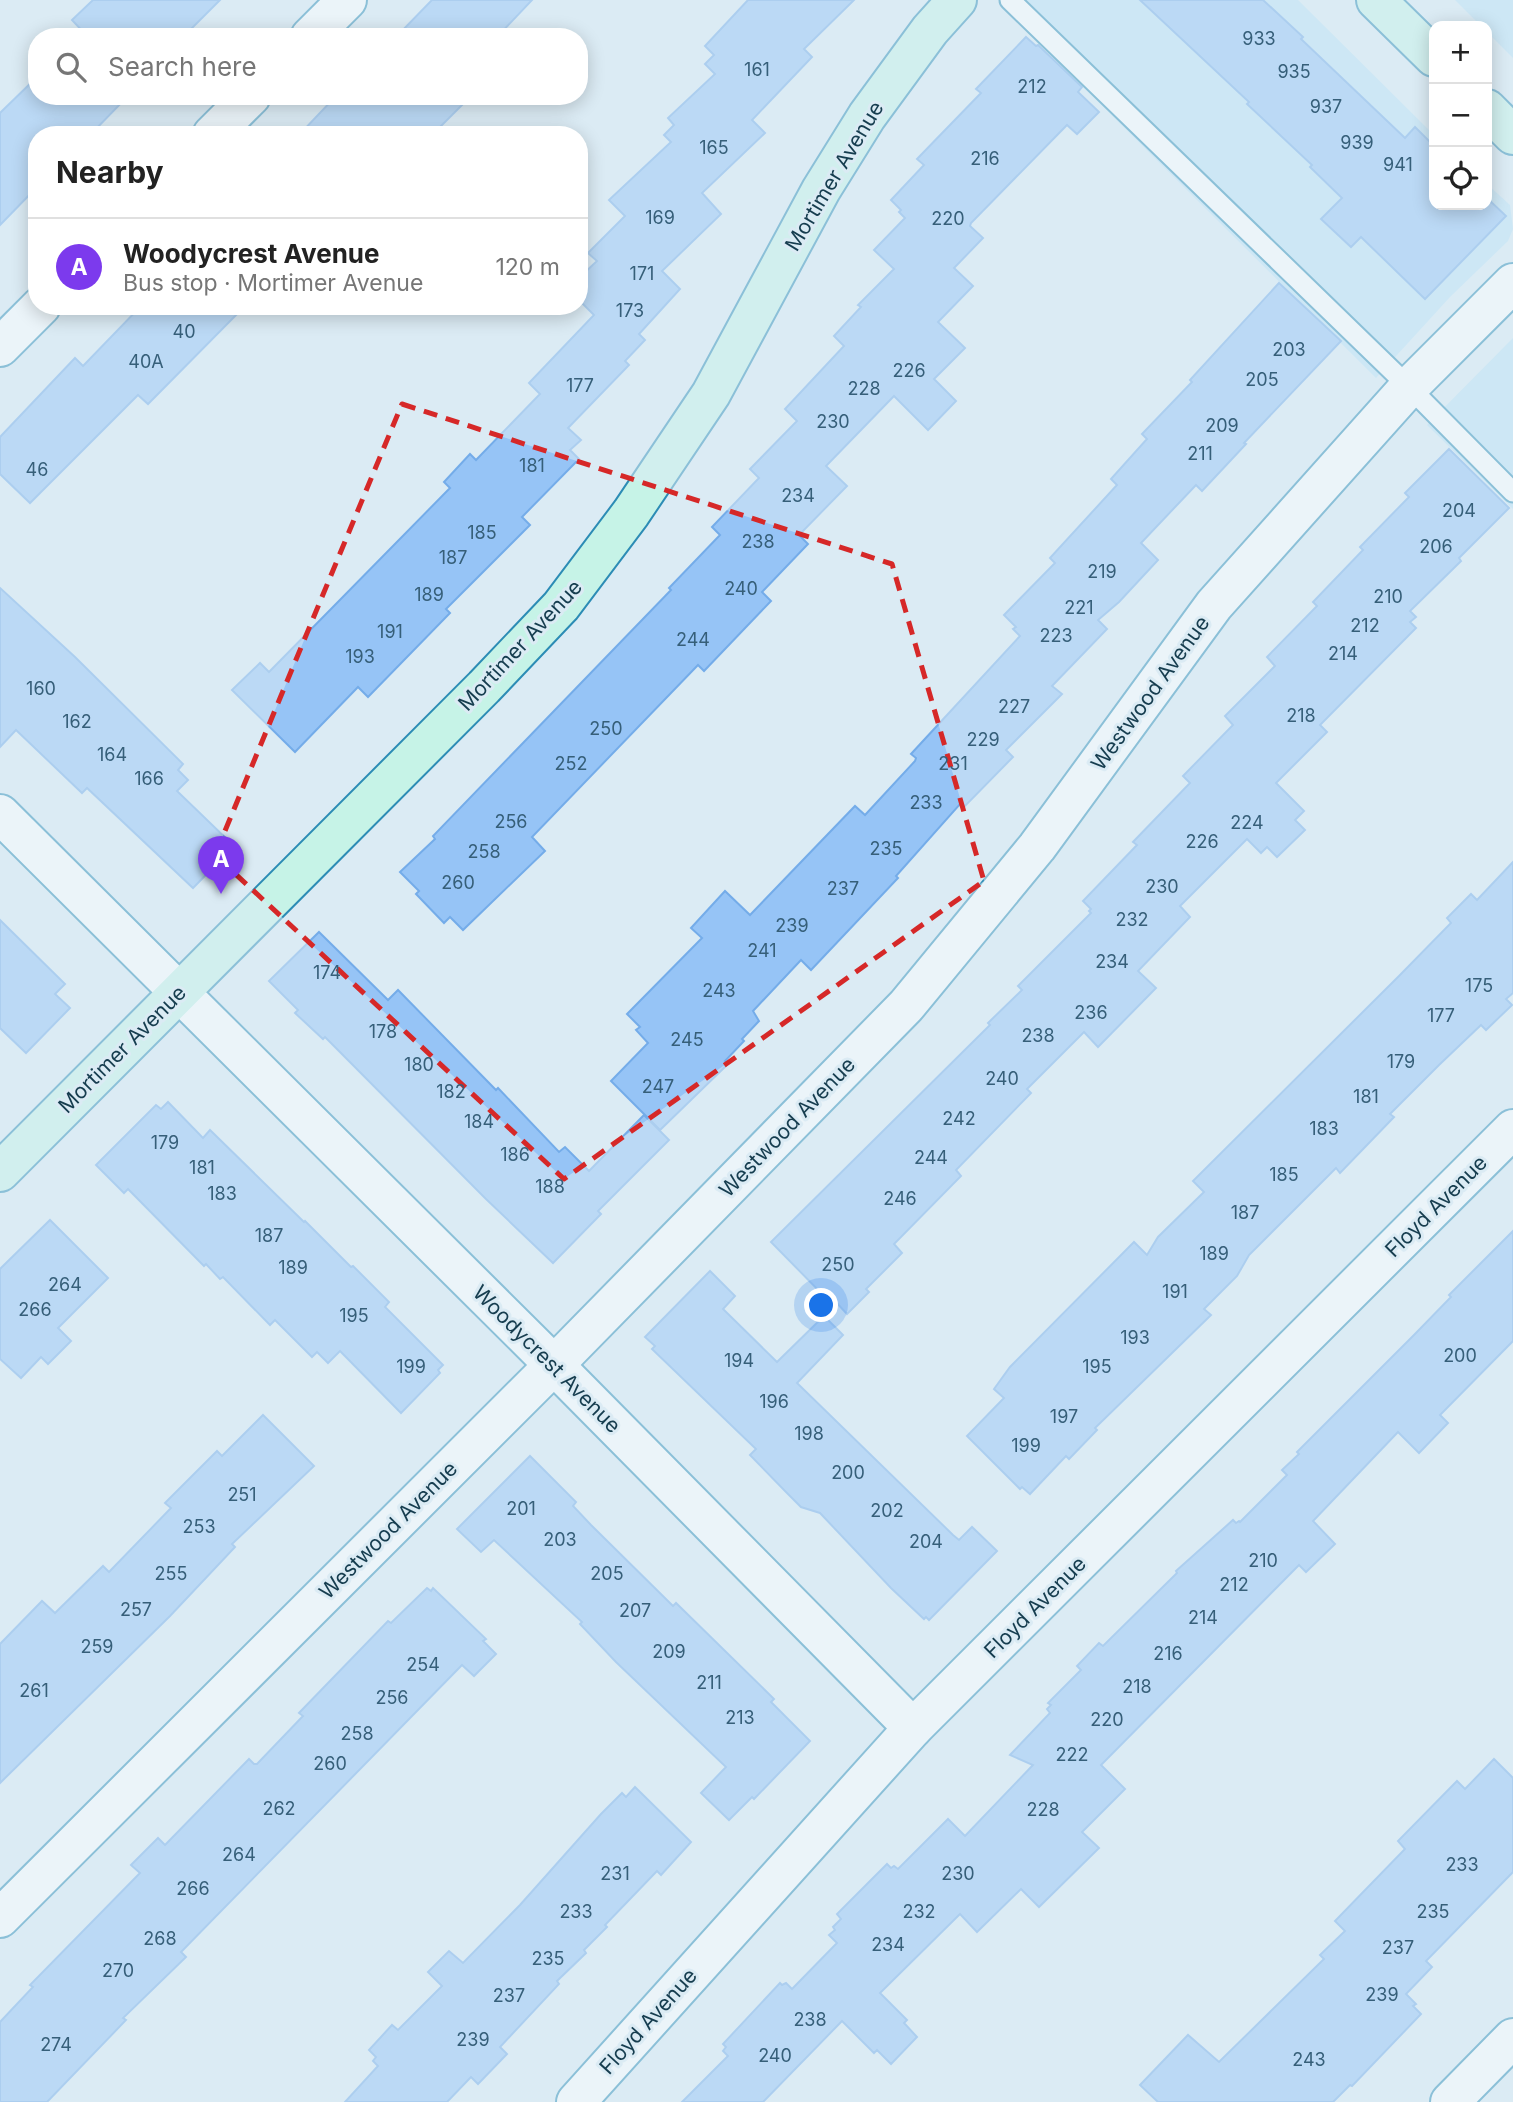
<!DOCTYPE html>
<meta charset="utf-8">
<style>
:root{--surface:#fff;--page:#f2f2f2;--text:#222;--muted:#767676;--line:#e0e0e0;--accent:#7c3aed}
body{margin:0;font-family:Inter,sans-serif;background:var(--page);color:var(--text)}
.controls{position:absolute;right:21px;top:21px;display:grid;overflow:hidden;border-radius:14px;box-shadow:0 4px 18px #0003}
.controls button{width:63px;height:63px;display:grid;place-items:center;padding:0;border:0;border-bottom:2px solid var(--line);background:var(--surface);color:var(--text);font:35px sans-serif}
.you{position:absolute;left:822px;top:1306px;width:24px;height:24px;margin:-18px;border:5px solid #fff;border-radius:50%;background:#1a73e8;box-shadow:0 0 0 10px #1a73e833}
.badge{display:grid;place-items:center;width:46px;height:46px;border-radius:50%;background:var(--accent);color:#fff;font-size:23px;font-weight:700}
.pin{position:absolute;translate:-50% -58px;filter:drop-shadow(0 2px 4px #0008)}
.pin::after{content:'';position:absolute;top:37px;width:24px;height:21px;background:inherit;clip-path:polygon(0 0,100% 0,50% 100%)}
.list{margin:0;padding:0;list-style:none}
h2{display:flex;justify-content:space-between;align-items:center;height:91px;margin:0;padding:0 28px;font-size:30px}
h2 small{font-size:23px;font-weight:400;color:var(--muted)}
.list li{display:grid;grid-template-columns:46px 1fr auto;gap:21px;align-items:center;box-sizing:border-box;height:98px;padding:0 28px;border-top:2px solid var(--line)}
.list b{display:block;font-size:26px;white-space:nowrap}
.list p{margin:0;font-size:23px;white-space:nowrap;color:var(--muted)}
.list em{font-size:23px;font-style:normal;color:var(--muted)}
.icon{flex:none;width:38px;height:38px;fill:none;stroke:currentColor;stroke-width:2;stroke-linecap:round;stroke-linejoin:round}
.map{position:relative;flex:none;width:1513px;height:2102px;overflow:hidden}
.search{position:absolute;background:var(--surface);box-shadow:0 4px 18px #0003;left:28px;top:28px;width:560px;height:77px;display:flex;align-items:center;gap:18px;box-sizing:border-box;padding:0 24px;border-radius:28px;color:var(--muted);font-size:26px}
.panel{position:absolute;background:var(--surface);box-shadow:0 4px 18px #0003;left:28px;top:126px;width:560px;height:189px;border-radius:28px}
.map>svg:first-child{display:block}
.built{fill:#bde2f5}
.building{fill:#96c4f6;stroke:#74ace9;stroke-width:2}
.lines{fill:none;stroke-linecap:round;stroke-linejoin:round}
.lane-casing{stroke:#2c8cb5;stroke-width:23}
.street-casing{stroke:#2c8cb5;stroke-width:42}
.secondary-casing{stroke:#2c8cb5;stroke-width:42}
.lane{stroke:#fff;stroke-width:19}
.street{stroke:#fff;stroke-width:38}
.secondary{stroke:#c6f3e7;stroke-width:38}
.marked{fill:none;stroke:#d62828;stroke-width:5;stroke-dasharray:14 9;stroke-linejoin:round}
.labels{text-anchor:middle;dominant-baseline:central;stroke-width:6;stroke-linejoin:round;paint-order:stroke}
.number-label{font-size:18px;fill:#365f79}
.street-label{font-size:21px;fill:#163d4f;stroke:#dbebf4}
</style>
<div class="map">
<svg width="1513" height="2102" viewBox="0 0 1513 2102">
<rect width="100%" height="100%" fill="#dbebf4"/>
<!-- built -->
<g class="built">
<polygon points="1026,0 1298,0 1434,135 1434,205 1487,205 1487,184 1510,205 1513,229 1508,241 1450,297 1376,378 1011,15"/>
<polygon points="1455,0 1513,0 1513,58 1487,32 1487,26 1481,26"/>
<polygon points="1513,338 1513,509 1427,425"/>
</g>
<!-- building -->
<g class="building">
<polygon points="93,0 220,0 183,37 88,37 72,20"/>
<polygon points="432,0 532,0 497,37 396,37"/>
<polygon points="748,0 854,0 804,49 812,57 752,120 765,133 702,193 721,214 662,271 680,289 639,334 645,340 625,361 629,365 568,428 581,440 570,450 579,459 522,517 530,525 446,609 450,613 368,697 358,687 295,752 232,690 260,663 269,672 450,488 444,482 470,454 476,460 540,394 529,383 594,315 579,300 579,278 597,261 588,253 625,216 609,200 671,142 664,135 674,125 668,118 715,74 705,64 714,55 705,46"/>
<polygon points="1140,0 1263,0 1303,37 1301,39 1405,138 1415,127 1434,146 1434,205 1487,205 1487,198 1506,216 1425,299 1361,237 1351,247 1321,219 1342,198 1310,167 1312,165 1247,104 1249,102"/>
<polygon points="1026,37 1036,46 1038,45 1082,87 1078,92 1099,112 1077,134 1067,125 971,223 970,226 983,238 954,268 973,286 938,322 965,348 934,379 956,401 928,430 894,396 826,466 847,486 799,535 808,544 762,592 771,601 704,671 698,665 532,837 545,851 463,930 450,917 444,923 416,894 419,891 400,872 435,839 433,836 671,590 669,588 720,535 712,527 759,478 750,469 797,421 785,409 844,346 834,336 861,307 858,305 894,269 874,250 905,218 899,212 901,210 891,200 924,165 917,159 981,93 976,89"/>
<polygon points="34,80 37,83 37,96 128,96 90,135 37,135 37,187 0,225 0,113"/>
<polygon points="336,96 471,96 432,135 299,135"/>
<polygon points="1279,283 1341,341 1244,443 1246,444 1202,491 1196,485 1141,543 1158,560 1119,602 1098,620 1107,629 1052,686 1062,694 1006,750 1013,757 964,807 960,804 896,876 898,878 811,970 801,960 753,1011 759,1021 742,1039 744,1041 725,1061 728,1064 660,1130 611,1081 648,1043 636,1030 640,1027 627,1014 702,938 691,928 725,891 750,915 855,806 865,815 915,761 916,758 911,754 1020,636 1013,629 1016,627 1004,615 1055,563 1050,558 1117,485 1111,479 1147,439 1142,434 1192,382 1190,380"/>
<polygon points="141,306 245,306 148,404 138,395 30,503 0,474 0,437 75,358 83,366"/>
<polygon points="1449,449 1509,508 1459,558 1461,561 1410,611 1416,617 1410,622 1416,628 1320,725 1327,732 1276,783 1304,811 1295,820 1305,830 1277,857 1267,847 1261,853 1247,839 1180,906 1190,917 1138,971 1156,988 1098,1047 1084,1032 1027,1089 1031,1093 956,1170 961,1176 894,1244 902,1253 866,1289 869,1292 847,1314 835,1301 832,1304 771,1242 990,1025 988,1023 1022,990 1018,986 1091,913 1089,911 1091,909 1083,901 1137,845 1133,842 1190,783 1183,776 1233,725 1225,716 1275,666 1267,657 1317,606 1313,602 1363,550 1360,547 1409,497 1405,493"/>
<polygon points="0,588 75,657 183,764 178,770 188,780 177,791 234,846 193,888 87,788 82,793 16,730 0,747"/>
<polygon points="1513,862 1513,993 1506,999 1512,1005 1486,1030 1481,1025 1439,1065 1390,1114 1394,1117 1340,1173 1336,1168 1249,1255 1237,1276 1204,1309 1211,1315 1095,1428 1097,1430 1069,1459 1066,1456 1030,1494 1022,1487 1020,1489 967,1436 1004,1398 994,1389 1010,1367 1134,1242 1147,1255 1158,1237 1204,1192 1193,1181 1399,976 1451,923 1447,918 1471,894 1477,900"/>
<polygon points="0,920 65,984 55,994 70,1008 26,1053 0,1028"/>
<polygon points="319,932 388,1000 398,990 496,1090 498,1088 559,1152 565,1147 589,1171 644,1115 669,1140 598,1211 601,1214 553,1263 486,1199 325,1037 323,1039 295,1013 298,1010 269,981"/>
<polygon points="168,1102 203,1138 210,1130 304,1222 305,1221 351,1267 353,1266 389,1302 385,1307 443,1365 438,1370 440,1373 401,1413 340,1351 328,1363 317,1352 312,1357 275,1320 270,1325 223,1277 220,1279 206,1264 204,1266 128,1189 124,1193 96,1165 156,1105 161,1109"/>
<polygon points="50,1220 108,1278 58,1328 71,1341 48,1364 41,1357 21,1378 0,1359 0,1269"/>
<polygon points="1513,1231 1513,1341 1440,1415 1448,1423 1419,1453 1398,1432 1313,1521 1335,1544 1306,1572 1299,1565 1101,1765 1125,1789 1082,1832 1099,1848 1039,1907 1021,1889 977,1932 960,1914 880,1993 907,2020 904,2023 917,2037 891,2064 877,2050 874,2053 842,2021 763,2102 682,2102 728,2056 723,2051 726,2047 723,2044 780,1983 782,1985 786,1983 792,1989 837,1943 829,1935 835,1930 833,1927 841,1919 837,1914 887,1864 891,1868 894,1866 898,1869 948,1819 965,1836 1033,1765 1010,1755 1050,1713 1047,1709 1051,1705 1048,1703 1081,1670 1077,1666 1099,1643 1103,1646 1177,1573 1176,1571 1233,1520 1236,1523 1239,1521 1240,1522 1287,1475 1282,1470 1299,1454 1297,1452 1414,1335 1451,1297 1449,1295"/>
<polygon points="710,1271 735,1296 723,1309 777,1362 824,1316 843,1335 797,1383 953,1535 959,1540 972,1527 997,1551 929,1620 926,1617 924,1619 891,1588 820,1513 801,1507 787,1493 750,1455 756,1449 652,1349 655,1346 645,1337"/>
<polygon points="263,1415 314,1466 232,1544 235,1547 170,1616 0,1783 0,1644 42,1601 55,1613 103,1566 109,1572 171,1508 165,1503 217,1451 222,1456"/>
<polygon points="530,1456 576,1502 573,1506 591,1525 673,1606 676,1603 774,1699 771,1702 810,1741 754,1799 752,1797 729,1820 701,1793 726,1767 616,1662 580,1624 582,1622 494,1540 481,1552 457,1529"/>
<polygon points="427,1588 431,1591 433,1588 486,1639 483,1641 496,1654 474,1676 462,1665 181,1952 186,1957 123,2018 126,2020 47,2102 0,2102 0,2022 33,1987 30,1985 140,1873 131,1865 158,1838 165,1845 249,1759 254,1764 257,1764 303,1716 299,1713 388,1621 391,1623"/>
<polygon points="1494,1759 1513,1778 1513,1872 1426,1961 1432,1967 1406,1994 1416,2004 1413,2006 1421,2014 1352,2086 1350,2085 1333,2102 1158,2102 1140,2085 1188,2035 1219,2062 1324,1959 1320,1955 1345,1931 1335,1921 1405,1849 1398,1841 1457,1781 1465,1789"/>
<polygon points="635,1787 691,1842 661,1875 657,1871 605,1925 607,1927 584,1950 586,1953 557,1981 559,1984 500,2047 507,2054 478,2084 471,2077 447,2102 345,2102 378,2066 373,2061 376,2057 369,2050 392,2025 398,2030 442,1986 428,1972 449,1951 463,1963 520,1905 601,1814 622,1793 626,1797"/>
</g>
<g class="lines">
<defs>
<polyline id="lane" points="1010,0 1409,387 1513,492"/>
<g id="street">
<polyline points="310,37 347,0"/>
<polyline points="212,135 251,96"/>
<polyline points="0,347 41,306"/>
<polyline points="0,814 554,1365 913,1728"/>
<polyline points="0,1918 554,1365 906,1006 1037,847 1214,605 1409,387 1513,283"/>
<polyline points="576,2102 913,1728 1513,1129"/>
<polyline points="1450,2102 1513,2038"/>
</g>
<g id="secondary">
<polyline points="1376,0 1434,57"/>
<polyline points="1487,109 1513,135"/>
<polyline points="0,1172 484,687 561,606 631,513 711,394 821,190 867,116 930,30 957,0"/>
</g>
</defs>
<!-- lane casing -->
<use href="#lane" class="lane-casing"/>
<!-- street casing -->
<use href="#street" class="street-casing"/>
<!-- secondary casing -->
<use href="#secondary" class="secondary-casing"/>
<!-- lane -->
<use href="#lane" class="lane"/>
<!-- street -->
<use href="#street" class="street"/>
<!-- secondary -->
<use href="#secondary" class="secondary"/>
</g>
<!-- marked area -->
<path d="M0 0H1513V2102H0ZM402,404L892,564L984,881L564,1179L215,855Z" fill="#dbebf4" fill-opacity=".55" fill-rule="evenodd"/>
<path class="marked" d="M402,404L892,564L984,881L564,1179L215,855Z"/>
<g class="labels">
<!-- number labels -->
<g class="number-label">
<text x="1259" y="38">933</text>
<text x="757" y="69">161</text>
<text x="1294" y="71">935</text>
<text x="1032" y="86">212</text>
<text x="1326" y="106">937</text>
<text x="1357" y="142">939</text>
<text x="714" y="147">165</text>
<text x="985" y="158">216</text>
<text x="1398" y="164">941</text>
<text x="660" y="217">169</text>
<text x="948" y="218">220</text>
<text x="642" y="273">171</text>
<text x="630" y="310">173</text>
<text x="184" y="331">40</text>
<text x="1289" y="349">203</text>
<text x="146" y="361">40A</text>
<text x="909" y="370">226</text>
<text x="1262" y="379">205</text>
<text x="580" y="385">177</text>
<text x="864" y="388">228</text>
<text x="833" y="421">230</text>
<text x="1222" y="425">209</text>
<text x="1200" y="453">211</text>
<text x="532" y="465">181</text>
<text x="37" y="469">46</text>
<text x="798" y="495">234</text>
<text x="1459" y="510">204</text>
<text x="482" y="532">185</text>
<text x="758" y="541">238</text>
<text x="1436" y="546">206</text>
<text x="453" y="557">187</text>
<text x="1102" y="571">219</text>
<text x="741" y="588">240</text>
<text x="429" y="594">189</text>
<text x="1388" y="596">210</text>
<text x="1079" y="607">221</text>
<text x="1365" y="625">212</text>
<text x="390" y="631">191</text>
<text x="1056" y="635">223</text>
<text x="693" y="639">244</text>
<text x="1343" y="653">214</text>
<text x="360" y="656">193</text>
<text x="41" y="688">160</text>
<text x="1014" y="706">227</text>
<text x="1301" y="715">218</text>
<text x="77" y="721">162</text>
<text x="606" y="728">250</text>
<text x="983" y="739">229</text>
<text x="112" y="754">164</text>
<text x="571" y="763">252</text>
<text x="953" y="763">231</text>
<text x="149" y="778">166</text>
<text x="926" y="802">233</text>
<text x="511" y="821">256</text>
<text x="1247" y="822">224</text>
<text x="1202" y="841">226</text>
<text x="886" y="848">235</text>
<text x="484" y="851">258</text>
<text x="458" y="882">260</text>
<text x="1162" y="886">230</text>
<text x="843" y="888">237</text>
<text x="1132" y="919">232</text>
<text x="792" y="925">239</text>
<text x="762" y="950">241</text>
<text x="1112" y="961">234</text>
<text x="327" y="972">174</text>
<text x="1479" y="985">175</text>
<text x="719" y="990">243</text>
<text x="1091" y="1012">236</text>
<text x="1441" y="1015">177</text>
<text x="383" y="1031">178</text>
<text x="1038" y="1035">238</text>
<text x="687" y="1039">245</text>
<text x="1401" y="1061">179</text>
<text x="419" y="1064">180</text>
<text x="1002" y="1078">240</text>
<text x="658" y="1086">247</text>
<text x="451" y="1091">182</text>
<text x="1366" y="1096">181</text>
<text x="959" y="1118">242</text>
<text x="479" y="1121">184</text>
<text x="1324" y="1128">183</text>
<text x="165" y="1142">179</text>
<text x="515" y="1154">186</text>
<text x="931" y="1157">244</text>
<text x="202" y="1167">181</text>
<text x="1284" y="1174">185</text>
<text x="550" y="1186">188</text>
<text x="222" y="1193">183</text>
<text x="900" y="1198">246</text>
<text x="1245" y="1212">187</text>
<text x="269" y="1235">187</text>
<text x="1214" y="1253">189</text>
<text x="838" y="1264">250</text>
<text x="293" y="1267">189</text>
<text x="65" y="1284">264</text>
<text x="1175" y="1291">191</text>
<text x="35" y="1309">266</text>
<text x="354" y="1315">195</text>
<text x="1135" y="1337">193</text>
<text x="1460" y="1355">200</text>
<text x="739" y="1360">194</text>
<text x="411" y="1366">199</text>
<text x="1097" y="1366">195</text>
<text x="774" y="1401">196</text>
<text x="1064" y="1416">197</text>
<text x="809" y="1433">198</text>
<text x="1026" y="1445">199</text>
<text x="848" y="1472">200</text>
<text x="242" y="1494">251</text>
<text x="521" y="1508">201</text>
<text x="887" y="1510">202</text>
<text x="199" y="1526">253</text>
<text x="560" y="1539">203</text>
<text x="926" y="1541">204</text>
<text x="1263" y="1560">210</text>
<text x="171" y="1573">255</text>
<text x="607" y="1573">205</text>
<text x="1234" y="1584">212</text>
<text x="136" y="1609">257</text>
<text x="635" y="1610">207</text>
<text x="1203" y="1617">214</text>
<text x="97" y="1646">259</text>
<text x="669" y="1651">209</text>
<text x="1168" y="1653">216</text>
<text x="423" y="1664">254</text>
<text x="709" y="1682">211</text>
<text x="1137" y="1686">218</text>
<text x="34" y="1690">261</text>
<text x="392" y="1697">256</text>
<text x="740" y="1717">213</text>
<text x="1107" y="1719">220</text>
<text x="357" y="1733">258</text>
<text x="1072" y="1754">222</text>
<text x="330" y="1763">260</text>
<text x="279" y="1808">262</text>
<text x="1043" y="1809">228</text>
<text x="239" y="1854">264</text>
<text x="1462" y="1864">233</text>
<text x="615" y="1873">231</text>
<text x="958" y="1873">230</text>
<text x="193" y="1888">266</text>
<text x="576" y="1911">233</text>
<text x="919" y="1911">232</text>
<text x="1433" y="1911">235</text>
<text x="160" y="1938">268</text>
<text x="888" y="1944">234</text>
<text x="1398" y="1947">237</text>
<text x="548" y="1958">235</text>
<text x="118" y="1970">270</text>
<text x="1382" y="1994">239</text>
<text x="509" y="1995">237</text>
<text x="810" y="2019">238</text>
<text x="473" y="2039">239</text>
<text x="56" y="2044">274</text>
<text x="775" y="2055">240</text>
<text x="1309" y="2059">243</text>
</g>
<!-- street labels -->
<g class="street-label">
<text transform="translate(834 176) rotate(-59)">Mortimer Avenue</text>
<text transform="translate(520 645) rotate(-47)">Mortimer Avenue</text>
<text transform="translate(1150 693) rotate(-54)">Westwood Avenue</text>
<text transform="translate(122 1049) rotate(-45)">Mortimer Avenue</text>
<text transform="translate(787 1127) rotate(-46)">Westwood Avenue</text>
<text transform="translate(1436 1206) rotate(-45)">Floyd Avenue</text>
<text transform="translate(547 1359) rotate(45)">Woodycrest Avenue</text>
<text transform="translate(388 1530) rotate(-45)">Westwood Avenue</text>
<text transform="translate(1035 1607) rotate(-45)">Floyd Avenue</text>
<text transform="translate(648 2021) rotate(-48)">Floyd Avenue</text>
</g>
</g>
</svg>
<div class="controls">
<button>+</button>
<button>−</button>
<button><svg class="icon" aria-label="locate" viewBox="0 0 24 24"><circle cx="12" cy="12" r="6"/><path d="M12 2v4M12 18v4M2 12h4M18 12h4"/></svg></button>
</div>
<div class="you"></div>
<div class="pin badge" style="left:221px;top:894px">A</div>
<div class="search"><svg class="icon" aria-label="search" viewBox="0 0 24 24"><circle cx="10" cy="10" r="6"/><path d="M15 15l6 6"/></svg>Search here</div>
<section class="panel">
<h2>Nearby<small></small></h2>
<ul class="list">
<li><span class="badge">A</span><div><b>Woodycrest Avenue</b><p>Bus stop · Mortimer Avenue</p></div><em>120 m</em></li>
</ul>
</section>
</div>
